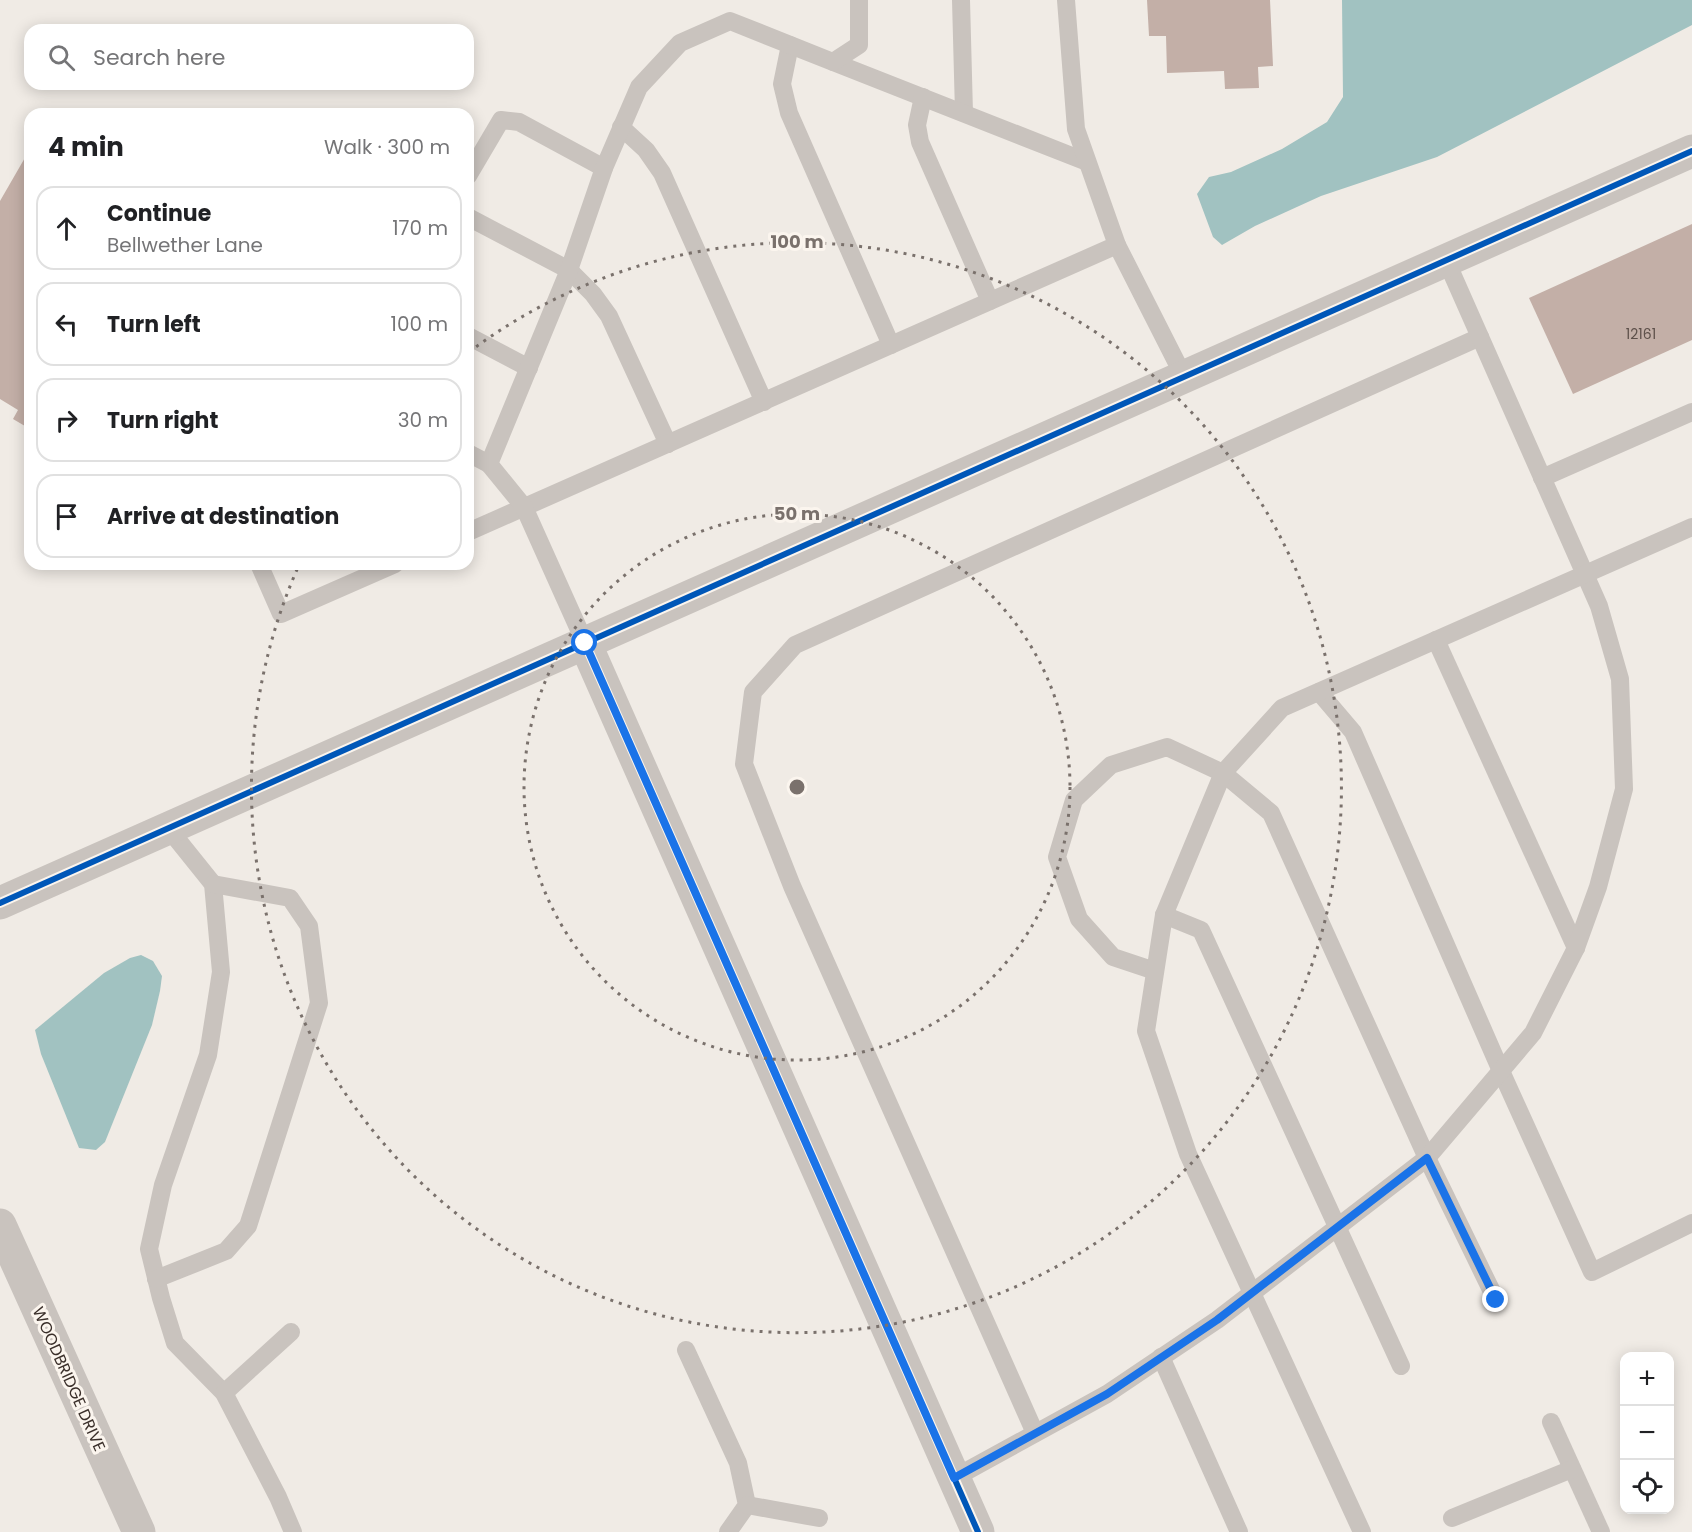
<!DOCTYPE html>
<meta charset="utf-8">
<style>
:root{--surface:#fff;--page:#f6f6f6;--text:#202124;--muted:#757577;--line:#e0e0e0}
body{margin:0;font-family:Poppins,sans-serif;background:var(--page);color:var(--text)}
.controls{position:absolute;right:18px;bottom:18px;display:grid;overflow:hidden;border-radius:12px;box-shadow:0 3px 15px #0003}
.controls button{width:54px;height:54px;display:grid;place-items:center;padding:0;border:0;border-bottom:2px solid var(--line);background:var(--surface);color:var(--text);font:30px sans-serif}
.stop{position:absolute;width:18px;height:18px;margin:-14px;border:4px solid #1a73e8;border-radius:50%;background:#fff}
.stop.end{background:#1a73e8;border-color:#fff;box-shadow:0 2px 6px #0008}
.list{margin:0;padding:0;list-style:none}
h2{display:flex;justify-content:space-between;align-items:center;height:78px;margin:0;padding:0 24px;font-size:26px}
h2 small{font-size:20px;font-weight:400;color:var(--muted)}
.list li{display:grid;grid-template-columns:39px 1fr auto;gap:18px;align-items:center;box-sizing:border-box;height:84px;margin:0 12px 12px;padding:0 12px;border:2px solid var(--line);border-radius:18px}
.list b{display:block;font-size:22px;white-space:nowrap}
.list p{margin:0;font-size:20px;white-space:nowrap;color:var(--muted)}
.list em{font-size:20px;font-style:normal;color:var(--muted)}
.icon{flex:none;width:33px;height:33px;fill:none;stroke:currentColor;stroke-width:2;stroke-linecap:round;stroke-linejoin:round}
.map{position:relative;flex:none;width:1692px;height:1532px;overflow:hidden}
.search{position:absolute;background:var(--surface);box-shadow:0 3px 15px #0003;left:24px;top:24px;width:450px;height:66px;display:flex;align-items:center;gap:15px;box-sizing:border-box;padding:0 21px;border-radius:18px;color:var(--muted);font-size:22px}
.panel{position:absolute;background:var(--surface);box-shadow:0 3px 15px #0003;left:24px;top:108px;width:450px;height:462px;border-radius:18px}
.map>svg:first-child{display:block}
.water{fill:#a1c2c1}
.building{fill:#c3afa7}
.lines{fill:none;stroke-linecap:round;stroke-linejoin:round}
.service{stroke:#c9c3be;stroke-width:18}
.minor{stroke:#c9c3be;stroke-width:33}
.tertiary{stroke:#c9c3be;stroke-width:33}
.cycleway-casing{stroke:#fbf5ee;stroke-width:10}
.cycleway{stroke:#0057b8;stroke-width:6}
.route{stroke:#1a73e8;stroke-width:8}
.ring{fill:none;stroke:#7a716c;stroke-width:3;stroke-dasharray:3 6}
.labels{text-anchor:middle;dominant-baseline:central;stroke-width:6;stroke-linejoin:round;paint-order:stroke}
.number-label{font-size:14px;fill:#5d504a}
.street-label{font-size:16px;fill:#3b302b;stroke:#fbf5ee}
.centre{fill:#7a716c;stroke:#fbf5ee;stroke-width:3}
.ring-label{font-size:18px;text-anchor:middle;font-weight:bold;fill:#7a716c;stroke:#fbf5ee;stroke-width:6;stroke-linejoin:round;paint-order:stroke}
</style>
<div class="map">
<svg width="1692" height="1532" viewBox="0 0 1692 1532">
<rect width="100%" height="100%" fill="#f0ebe5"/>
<!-- water -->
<g class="water">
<polygon points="1342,0 1692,0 1692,25 1437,157 1321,196 1255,226 1222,245 1213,237 1197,194 1209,177 1231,172 1282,149 1327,122 1343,97"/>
<polygon points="141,955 153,961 162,976 160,991 152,1025 105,1142 96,1150 79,1148 41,1054 35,1030 104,973 130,958"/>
</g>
<!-- building -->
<g class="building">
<polygon points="1147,0 1270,0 1273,66 1258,67 1259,88 1225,89 1224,71 1167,73 1166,36 1149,36"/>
<polygon points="30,149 30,429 13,419 18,410 0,399 0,201"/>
<polygon points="1692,224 1692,340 1573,394 1529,298"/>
</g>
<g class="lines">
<!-- service -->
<g class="service">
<polyline points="961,0 964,113"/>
<polyline points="790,45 782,84 789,113 891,345"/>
<polyline points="833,62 1087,162"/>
<polyline points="923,97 917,125 920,142 990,301"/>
<polyline points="621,127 646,150 662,173 764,402"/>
<polyline points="468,176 501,120 519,122 604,168"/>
<polyline points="468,217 569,270 593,294 609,316 668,444"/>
<polyline points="1117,245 1184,377"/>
<polyline points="468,336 529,368"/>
<polyline points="468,453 489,464"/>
<polyline points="1542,478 1692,412"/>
<polyline points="468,532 1117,245 1076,129 1066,0"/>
<polyline points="259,564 281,614 395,564"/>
<polyline points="1436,640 1576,948"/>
<polyline points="585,643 524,507 489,464 569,270 604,168 639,87 680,43 730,21 833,62 859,45 859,0"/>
<polyline points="1319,692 1353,732 1501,1071 1592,1272 1692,1223"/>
<polyline points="168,828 213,884 221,972 208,1055 163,1185 149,1249 161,1298 175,1343 224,1393 278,1497 293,1532"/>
<polyline points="1164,915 1201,930 1401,1366"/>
<polyline points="1155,971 1113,957 1079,919 1057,857 1074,800 1111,765 1167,747 1223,773 1271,813 1427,1158 1496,1300"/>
<polyline points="156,1279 226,1251 248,1226 319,1003 309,926 290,898 213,884"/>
<polyline points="686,1350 738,1463 747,1505 728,1532"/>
<polyline points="1161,1357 1239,1532"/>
<polyline points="224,1393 291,1332"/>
<polyline points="1551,1422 1601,1532"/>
<polyline points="1035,1433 792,886 744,764 753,692 795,645 1480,337"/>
<polyline points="954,1478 1107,1394 1217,1320 1427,1158 1533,1033 1576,948 1598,887 1624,789 1620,679 1599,606 1446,260"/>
<polyline points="747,1505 819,1518"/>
<polyline points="1452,1518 1572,1469"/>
<polyline points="1362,1532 1188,1154 1146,1031 1164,915 1223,773 1282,708 1692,527"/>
</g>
<!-- minor -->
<polyline class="minor" points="585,643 978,1532"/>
<!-- tertiary -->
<g class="tertiary">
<polyline points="0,903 1692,151"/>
<polyline points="0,1225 139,1532"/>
</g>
<defs>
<g id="cycleway">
<polyline points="585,643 978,1532"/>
<polyline points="0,903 1692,151"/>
</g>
</defs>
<!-- cycleway casing -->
<use href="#cycleway" class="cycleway-casing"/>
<!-- cycleway -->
<use href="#cycleway" class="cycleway"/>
</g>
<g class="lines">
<!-- route -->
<polyline class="route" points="585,643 954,1478 1107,1394 1217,1320 1427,1158 1496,1300"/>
</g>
<!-- distance rings -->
<g class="ring">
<circle cx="797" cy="787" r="273"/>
<path d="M469 352A545 545 0 1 1 299 565"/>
</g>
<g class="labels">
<!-- number labels -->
<g class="number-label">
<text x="1641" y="334">12161</text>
</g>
<!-- street labels -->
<g class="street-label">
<text transform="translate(69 1379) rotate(66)">WOODBRIDGE DRIVE</text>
</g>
</g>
<circle cx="797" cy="787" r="9" class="centre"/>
<g class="ring-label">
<text x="797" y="248">100 m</text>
<text x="797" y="520">50 m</text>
</g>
</svg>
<div class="controls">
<button>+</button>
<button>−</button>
<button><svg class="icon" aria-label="locate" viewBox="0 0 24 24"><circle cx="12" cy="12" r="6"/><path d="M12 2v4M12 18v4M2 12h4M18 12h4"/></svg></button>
</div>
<div class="stop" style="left:585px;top:643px"></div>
<div class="stop end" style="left:1496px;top:1300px"></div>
<div class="search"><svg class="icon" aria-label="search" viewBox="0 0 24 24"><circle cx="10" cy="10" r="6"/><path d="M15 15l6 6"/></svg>Search here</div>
<section class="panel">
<h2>4 min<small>Walk · 300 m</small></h2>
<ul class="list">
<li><svg class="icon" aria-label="ahead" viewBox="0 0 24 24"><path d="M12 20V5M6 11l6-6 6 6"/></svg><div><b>Continue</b><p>Bellwether Lane</p></div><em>170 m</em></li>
<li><svg class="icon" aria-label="left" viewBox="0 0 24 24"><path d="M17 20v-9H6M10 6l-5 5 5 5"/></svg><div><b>Turn left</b></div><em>100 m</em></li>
<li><svg class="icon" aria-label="right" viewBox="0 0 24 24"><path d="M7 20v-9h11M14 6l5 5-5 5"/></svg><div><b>Turn right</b></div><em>30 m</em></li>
<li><svg class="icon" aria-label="arrive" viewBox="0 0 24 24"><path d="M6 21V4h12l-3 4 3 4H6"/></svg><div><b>Arrive at destination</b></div></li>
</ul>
</section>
</div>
